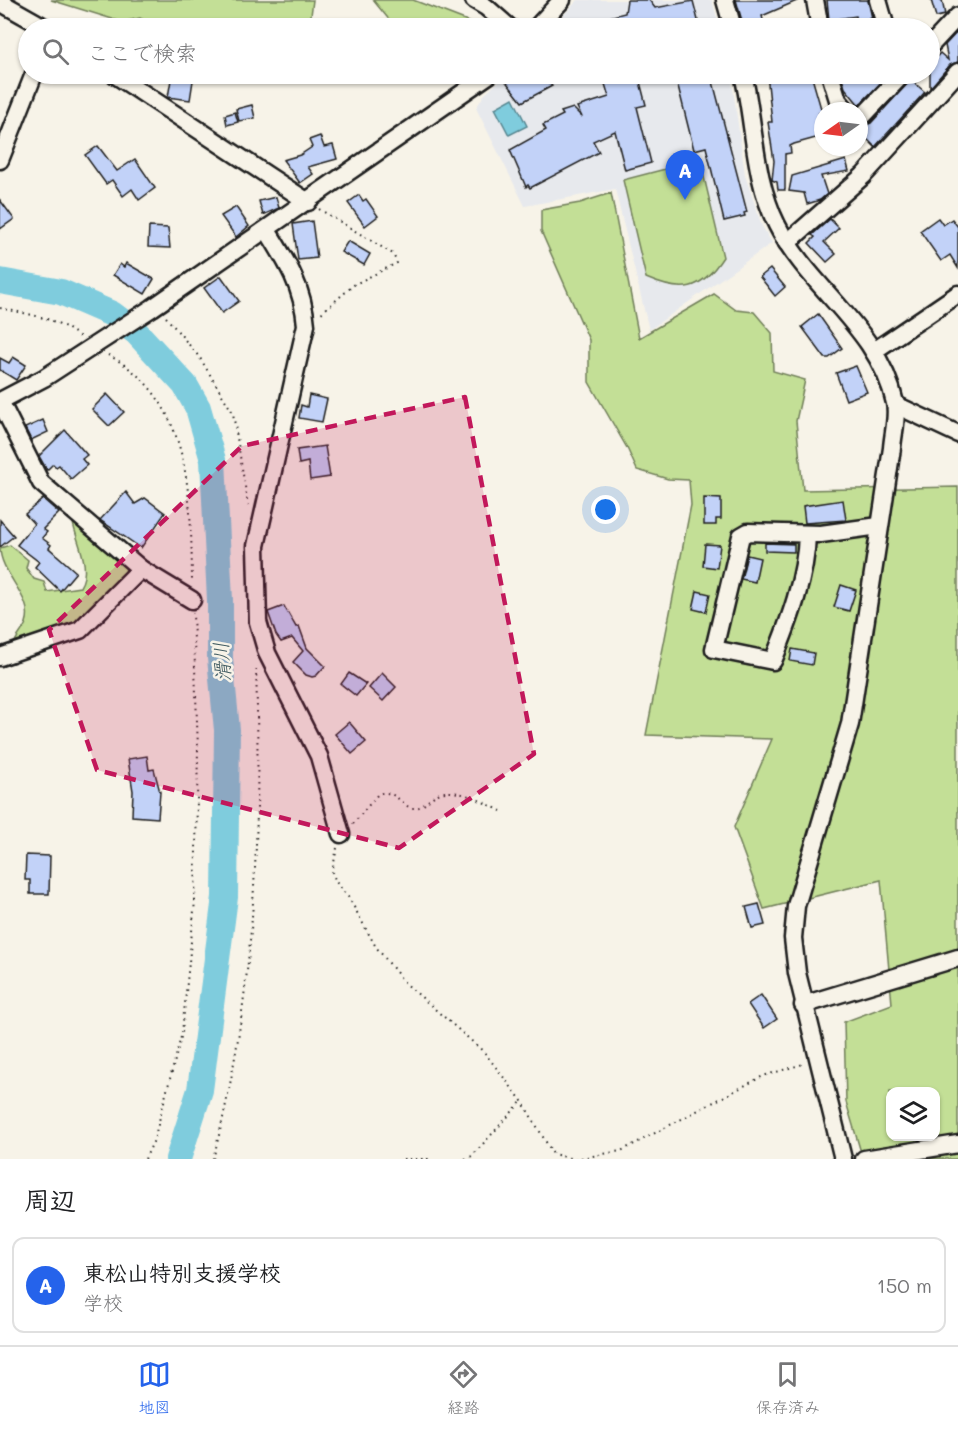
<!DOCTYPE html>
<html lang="ja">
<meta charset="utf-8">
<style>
:root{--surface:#fff;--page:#f2f2f2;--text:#202124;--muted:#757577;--line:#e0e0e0;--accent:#2563eb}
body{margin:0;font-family:Mali,"Klee One",sans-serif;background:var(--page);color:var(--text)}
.controls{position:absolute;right:18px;bottom:18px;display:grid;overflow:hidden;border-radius:12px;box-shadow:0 2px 4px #0004}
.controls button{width:54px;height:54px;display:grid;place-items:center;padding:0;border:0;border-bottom:2px solid var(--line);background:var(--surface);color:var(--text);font:30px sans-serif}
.compass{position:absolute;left:814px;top:102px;width:54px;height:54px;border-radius:50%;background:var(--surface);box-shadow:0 2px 4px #0004;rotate:256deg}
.you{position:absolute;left:606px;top:510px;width:21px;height:21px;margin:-15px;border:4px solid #fff;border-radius:50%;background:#1a73e8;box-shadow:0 0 0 9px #1a73e833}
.badge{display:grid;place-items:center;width:39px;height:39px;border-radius:50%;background:var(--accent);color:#fff;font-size:20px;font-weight:700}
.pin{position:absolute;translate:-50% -50px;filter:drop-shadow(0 2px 3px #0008)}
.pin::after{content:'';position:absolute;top:32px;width:21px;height:18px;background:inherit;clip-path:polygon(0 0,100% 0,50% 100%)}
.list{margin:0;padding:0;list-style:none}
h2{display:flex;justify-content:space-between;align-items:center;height:78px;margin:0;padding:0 24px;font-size:26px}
h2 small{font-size:20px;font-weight:400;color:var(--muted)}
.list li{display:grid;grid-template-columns:39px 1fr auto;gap:18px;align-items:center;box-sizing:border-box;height:96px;margin:0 12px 12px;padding:0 12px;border:2px solid var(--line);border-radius:12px}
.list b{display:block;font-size:22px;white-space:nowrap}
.list p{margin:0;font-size:20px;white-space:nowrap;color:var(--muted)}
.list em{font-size:20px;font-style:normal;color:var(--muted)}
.icon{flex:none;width:33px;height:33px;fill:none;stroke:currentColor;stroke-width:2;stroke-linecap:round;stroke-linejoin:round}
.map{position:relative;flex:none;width:958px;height:1159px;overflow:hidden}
.search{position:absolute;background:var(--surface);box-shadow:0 2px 4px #0004;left:18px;right:18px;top:18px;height:66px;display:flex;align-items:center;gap:15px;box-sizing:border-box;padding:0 21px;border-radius:33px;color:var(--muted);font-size:22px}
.sheet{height:186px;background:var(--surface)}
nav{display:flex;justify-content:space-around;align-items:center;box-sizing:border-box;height:84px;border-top:2px solid var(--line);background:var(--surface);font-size:16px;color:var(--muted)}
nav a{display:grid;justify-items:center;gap:3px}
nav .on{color:var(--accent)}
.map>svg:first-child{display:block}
.built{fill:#e7e9ed}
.green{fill:#c3df96;stroke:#707e59;stroke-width:1.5;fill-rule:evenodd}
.water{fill:#7fccdd;stroke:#578690;stroke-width:1.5}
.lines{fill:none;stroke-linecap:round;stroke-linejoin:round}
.river{stroke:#7fccdd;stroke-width:26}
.building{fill:#c2d2f8;stroke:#1c1c1c;stroke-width:1.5}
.minor-casing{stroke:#1c1c1c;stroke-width:21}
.path{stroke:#1c1c1c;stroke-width:2;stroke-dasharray:1.5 4.5;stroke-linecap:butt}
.minor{stroke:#f7f3e8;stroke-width:16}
.marked{fill:#c2185b;fill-opacity:0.2;stroke:#c2185b;stroke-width:4.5;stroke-dasharray:12 8;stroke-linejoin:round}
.labels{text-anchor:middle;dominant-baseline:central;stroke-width:5;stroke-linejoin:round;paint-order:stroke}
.water-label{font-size:20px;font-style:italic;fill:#3f5a60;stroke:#f7f3e8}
</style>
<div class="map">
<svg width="958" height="1159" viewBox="0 0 958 1159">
<rect width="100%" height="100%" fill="#f7f3e8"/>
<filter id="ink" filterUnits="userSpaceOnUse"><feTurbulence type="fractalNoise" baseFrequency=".0167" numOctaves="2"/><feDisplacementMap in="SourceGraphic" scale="12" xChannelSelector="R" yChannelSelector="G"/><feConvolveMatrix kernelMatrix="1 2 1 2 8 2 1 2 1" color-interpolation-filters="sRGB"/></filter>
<g filter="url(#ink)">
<!-- built -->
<g class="built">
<polygon points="578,0 712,0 720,28 551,28"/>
<polygon points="507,74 731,74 745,175 762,226 772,243 649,330 615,189 525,206 476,108 484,95"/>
</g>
<!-- green -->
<g class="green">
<polygon points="51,0 313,0 310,23 304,28 160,28 140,18 122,22"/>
<polygon points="373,0 413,0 465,20 477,28 396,28"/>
<path d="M700,160L723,257C701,291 683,294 646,278L623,180Z"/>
<path d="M611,193L639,338L714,294L736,310L754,312L772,333L773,371L805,380L796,421L803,490L958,487V1159H863L846,1102L844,1022L892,1004L881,880L764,909L734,827L772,739L646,735L691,505L689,480L668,479L637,470L627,448L589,382V340L541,231V210L580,203ZM890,1092H936V1136H890Z"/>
<path d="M77,519L126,564L125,577L78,624L14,644C17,636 23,631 26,623C35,599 0,574 0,548L10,545L28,560L26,568L34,579L44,582L47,592L80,587C92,568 77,543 73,523Z"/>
</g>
<!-- water -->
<polygon class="water" points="513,98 527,126 509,135 495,108"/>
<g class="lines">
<!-- river -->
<polyline class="river" points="0,281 61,292 112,314 136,332 185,385 198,408 213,460 220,600 220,658 227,730 225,897 200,1090 178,1159"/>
</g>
<!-- building -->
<g class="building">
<polygon points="627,0 649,0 655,8 693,1 700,28 663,28 662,24 645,28 581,28 581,24 625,13"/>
<polygon points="736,0 799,0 762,16 765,28 744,28"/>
<polygon points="827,0 868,0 872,18 857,21 856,16 829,20"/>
<polygon points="931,0 942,0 945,15 936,17"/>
<polygon points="958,31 958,62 950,65 930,88 930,64 940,53 948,60 945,45"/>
<polygon points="172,74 194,74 190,100 168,97"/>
<polygon points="510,74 539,74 552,86 522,102 504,79"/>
<polygon points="602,74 638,74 646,105 637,107 651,163 625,170 615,131 593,141 599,152 530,188 528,185 526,187 510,150 546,130 543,125 563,115 561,112 573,108 582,117 577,107 609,97"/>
<polygon points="675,74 711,74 747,212 744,213 745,216 724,221 706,147 694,150"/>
<polygon points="767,74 811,74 822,112 819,113 823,136 794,144 790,146 791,153 785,154 785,190 778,190 777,182 772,180 774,161 768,122 772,122"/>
<polygon points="841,74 889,74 859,105 845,88"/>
<polygon points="911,80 925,92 875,147 859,131 859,127 871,123"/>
<polygon points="252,105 255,118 239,121 236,109"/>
<polygon points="235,112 238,122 227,125 225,115"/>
<polygon points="320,136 324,147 333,145 337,159 308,167 313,174 300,183 283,160 300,155 312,147 309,140"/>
<polygon points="98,146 117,171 135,159 155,188 139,200 132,189 123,196 112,180 106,184 85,155"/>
<polygon points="846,160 849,171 821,176 827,194 820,200 807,204 804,193 789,191 792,176"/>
<polygon points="359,195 363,201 366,199 378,216 365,226 348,203"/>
<polygon points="276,197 279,208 263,215 259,201"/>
<polygon points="0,200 14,219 0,229"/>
<polygon points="236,207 249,226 236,237 221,216"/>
<polygon points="938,218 943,225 952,219 958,227 958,268 950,255 941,261 920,231"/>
<polygon points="830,219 839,228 824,242 836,254 827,262 809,243 815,237 812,235"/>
<polygon points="312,221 317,258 298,260 293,224"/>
<polygon points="149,227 168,228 170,248 148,247"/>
<polygon points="348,241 370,254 364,265 341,252"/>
<polygon points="126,263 154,279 145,294 113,275 120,264 124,267"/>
<polygon points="770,269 785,287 775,296 760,277"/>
<polygon points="221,276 239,301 222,313 204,288"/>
<polygon points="818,314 842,348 829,358 825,358 802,327"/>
<polygon points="13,357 26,365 16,380 0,370 0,358 9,363"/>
<polygon points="856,366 867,392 846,400 836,373"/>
<polygon points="107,394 124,412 109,426 92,409"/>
<polygon points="309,395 327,399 322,422 299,418 301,405 307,407"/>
<polygon points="43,420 48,432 31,440 25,428"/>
<polygon points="65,430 87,455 82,459 87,465 71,479 59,465 56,467 53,464 47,470 39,456"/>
<polygon points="325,446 330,477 310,480 308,462 299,464 297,450"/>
<polygon points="126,492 135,504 145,498 165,513 141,548 100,520"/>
<polygon points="704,498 721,499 721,519 716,519 716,525 704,525"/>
<polygon points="43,499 59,513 43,529 47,532 42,538 51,545 49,548 76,572 60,591 35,567 39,562 17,545 34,524 25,514"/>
<polygon points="843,500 846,520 805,523 803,506"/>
<polygon points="0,520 14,536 0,547"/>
<polygon points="765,543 794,544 794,552 765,551"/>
<polygon points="705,544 720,545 717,568 703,566"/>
<polygon points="747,555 760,558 755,582 741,579"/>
<polygon points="841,585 856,590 849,611 834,607"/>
<polygon points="697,591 710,594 706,612 693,609"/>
<polygon points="284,606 296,627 299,626 307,648 325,666 316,676 312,677 306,675 293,662 303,651 292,638 281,642 276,635 268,612"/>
<polygon points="792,649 814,653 812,665 790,661"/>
<polygon points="349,673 366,684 356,696 341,684"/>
<polygon points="382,673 396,687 383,701 369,688"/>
<polygon points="349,722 366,742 352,754 335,734"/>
<polygon points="147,756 149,770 154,769 160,792 158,818 132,816 133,791 128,759"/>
<polygon points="26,855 50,856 49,894 30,894 30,880 25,880"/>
<polygon points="759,904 765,925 752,928 746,907"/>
<polygon points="761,995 777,1019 764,1028 748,1004"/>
</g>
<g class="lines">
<defs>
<g id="minor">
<polyline points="474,0 486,7 510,28"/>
<polyline points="725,0 733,28"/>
<polyline points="815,0 820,28"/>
<polyline points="878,0 886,28"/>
<polyline points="0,2 46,28"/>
<polyline points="536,28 562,0"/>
<polyline points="930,46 958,16"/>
<polyline points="114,74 308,202"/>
<path d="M743,74C755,124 753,177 777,225C809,289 879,328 895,403C898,416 893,434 892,448L850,724L796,906L793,938L797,973L843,1159"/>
<polyline points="830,74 838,100 847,111"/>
<polyline points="859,117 863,116 903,74"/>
<polyline points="0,160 34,74"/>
<path d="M267,230C287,262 303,287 306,325L256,546L258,622L267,653L319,756L341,834"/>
<polyline points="787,243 863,176 958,72"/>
<polyline points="874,351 958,294"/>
<polyline points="0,401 44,378 152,308 490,74"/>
<polyline points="0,401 41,483 141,569 192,600"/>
<polyline points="896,405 958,434"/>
<path d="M807,535C806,577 789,622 773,661L714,649L741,536L748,532L821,534L879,526"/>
<polyline points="0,657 80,630 141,569"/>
<polyline points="803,1005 958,958"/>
<polyline points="864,1159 958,1144"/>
</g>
</defs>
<!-- minor casing -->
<use href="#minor" class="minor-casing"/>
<!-- path -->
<g class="path">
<polyline points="319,209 393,254 397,263 355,284 320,314"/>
<path d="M0,308C30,315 56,317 80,337"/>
<polyline points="166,317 200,358 233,413 248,505"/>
<path d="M108,355C192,398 191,499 192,581"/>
<path d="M353,824L378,794C391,789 400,801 410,808C426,809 426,799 438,794C456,786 485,803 501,811"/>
<polyline points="337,848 332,872 336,882 349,898 376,947 404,982 484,1052 522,1101 553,1154 574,1159"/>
<polyline points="145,1159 154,1140 182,1033 195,901 198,749 193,613"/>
<path d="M213,1159C255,999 261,832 256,668"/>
<polyline points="403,1159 431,1159"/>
<polyline points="465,1159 472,1156 522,1101"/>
<polyline points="575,1159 621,1151 763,1076 803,1064"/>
</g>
<!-- minor -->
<use href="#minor" class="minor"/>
</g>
</g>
<!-- marked area -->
<path class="marked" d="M465,397L534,754L399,848L97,770L49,630L242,446Z"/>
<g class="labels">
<!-- water labels -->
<g class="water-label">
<text transform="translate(221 662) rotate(-94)">滑川</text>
</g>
</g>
</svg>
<div class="controls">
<button><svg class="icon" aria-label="layers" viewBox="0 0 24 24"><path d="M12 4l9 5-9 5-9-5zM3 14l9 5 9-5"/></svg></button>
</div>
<svg class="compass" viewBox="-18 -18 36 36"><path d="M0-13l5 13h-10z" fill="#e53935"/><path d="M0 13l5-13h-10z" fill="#757577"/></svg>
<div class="you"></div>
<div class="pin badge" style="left:685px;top:200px">A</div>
<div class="search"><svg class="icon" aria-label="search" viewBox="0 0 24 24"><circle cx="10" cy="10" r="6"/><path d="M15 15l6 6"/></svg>ここで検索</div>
</div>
<section class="sheet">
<h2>周辺<small></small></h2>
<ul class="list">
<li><span class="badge">A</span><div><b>東松山特別支援学校</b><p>学校</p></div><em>150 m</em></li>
</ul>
</section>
<nav>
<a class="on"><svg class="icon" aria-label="map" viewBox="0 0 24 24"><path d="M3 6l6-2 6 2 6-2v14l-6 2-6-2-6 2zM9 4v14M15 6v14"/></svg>地図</a>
<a><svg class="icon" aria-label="directions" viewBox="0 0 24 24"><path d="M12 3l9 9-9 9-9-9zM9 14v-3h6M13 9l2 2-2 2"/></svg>経路</a>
<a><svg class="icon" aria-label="saved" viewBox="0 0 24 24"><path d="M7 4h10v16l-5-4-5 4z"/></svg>保存済み</a>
</nav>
